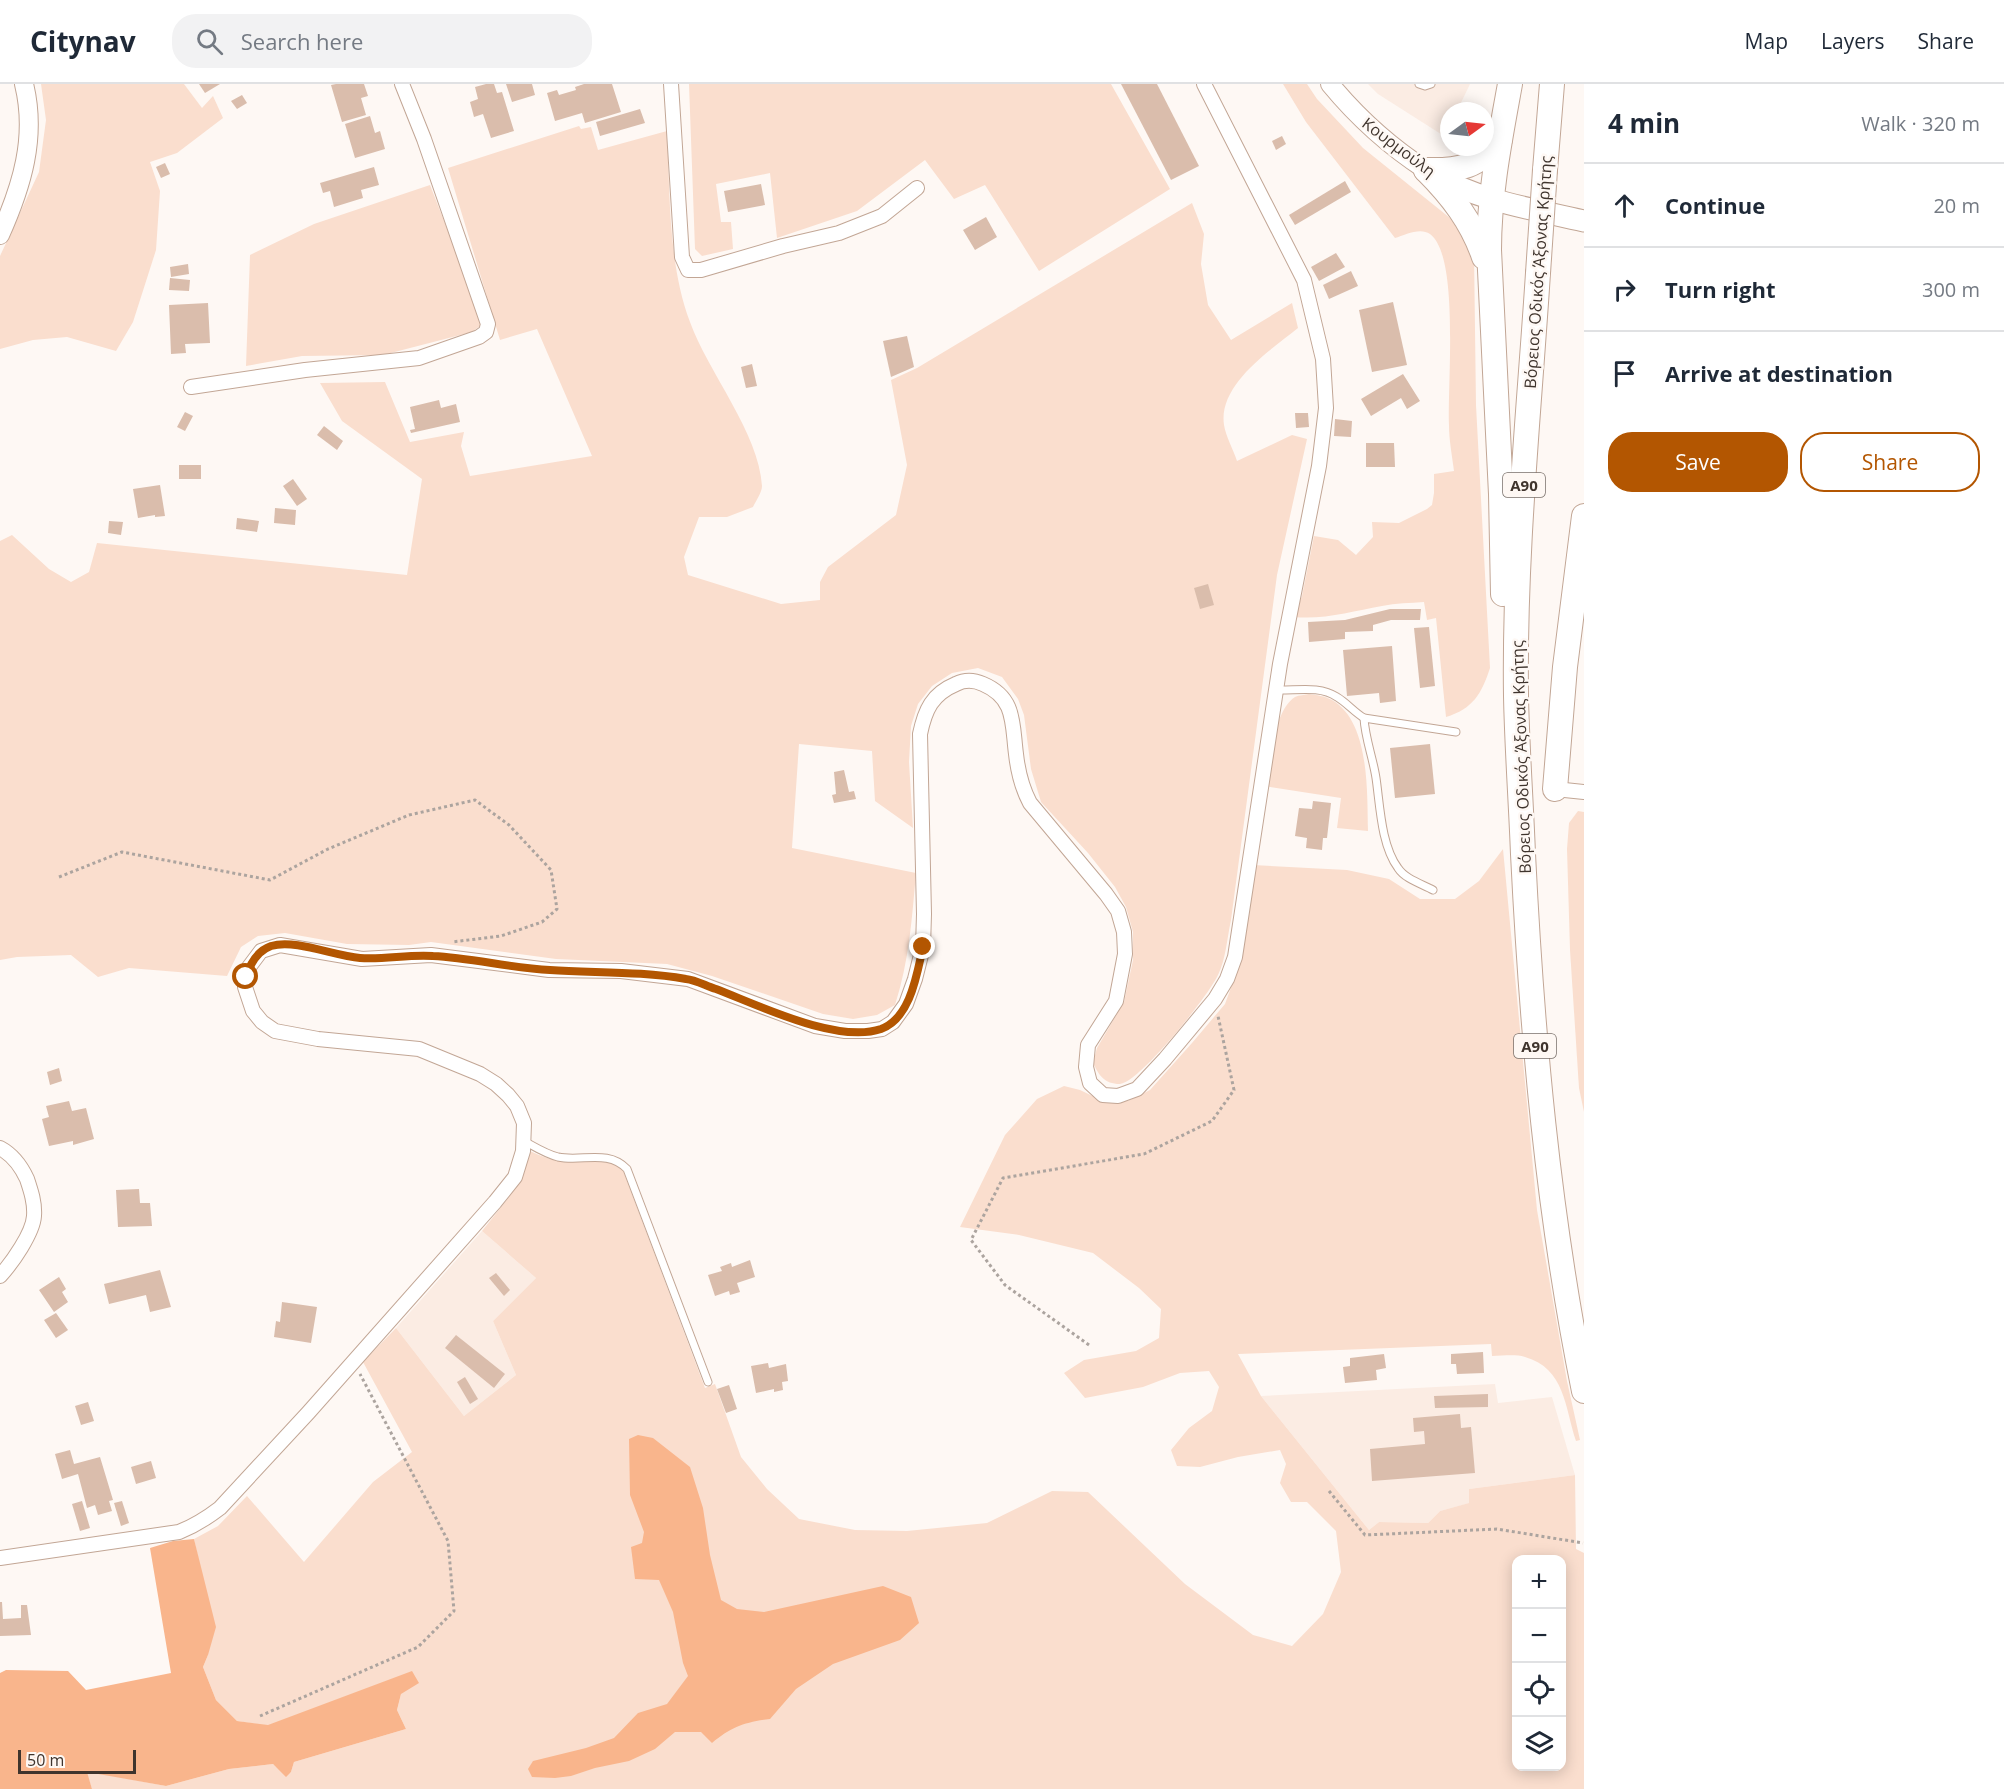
<!DOCTYPE html>
<meta charset="utf-8">
<style>
:root{--surface:#fff;--page:#f2f2f3;--text:#1f2937;--muted:#747a83;--line:#e0e1e3;--accent:#b35601}
body{margin:0;font-family:"Open Sans",sans-serif;background:var(--page);color:var(--text)}
.controls{position:absolute;right:18px;bottom:18px;display:grid;overflow:hidden;border-radius:12px;box-shadow:0 3px 15px #0003}
.controls button{width:54px;height:54px;display:grid;place-items:center;padding:0;border:0;border-bottom:2px solid var(--line);background:var(--surface);color:var(--text);font:30px sans-serif}
.compass{position:absolute;left:1440px;top:18px;width:54px;height:54px;border-radius:50%;background:var(--surface);box-shadow:0 3px 15px #0003;rotate:75deg}
.scale{position:absolute;left:18px;bottom:15px;width:118px;box-sizing:border-box;padding-left:6px;border:3px solid #3f342d;border-top:0;font-size:16px;line-height:21px;white-space:nowrap;color:#3f342d;-webkit-text-stroke:4px #fef8f4;paint-order:stroke}
.stop{position:absolute;width:18px;height:18px;margin:-14px;border:4px solid #b35601;border-radius:50%;background:#fff}
.stop.end{background:#b35601;border-color:#fff;box-shadow:0 2px 6px #0008}
.list{margin:0;padding:0;list-style:none}
h2{display:flex;justify-content:space-between;align-items:center;height:78px;margin:0;padding:0 24px;font-size:26px}
h2 small{font-size:20px;font-weight:400;color:var(--muted)}
.list li{display:grid;grid-template-columns:39px 1fr auto;gap:18px;align-items:center;box-sizing:border-box;height:84px;padding:0 24px;border-top:2px solid var(--line)}
.list b{display:block;font-size:22px;white-space:nowrap}
.list em{font-size:20px;font-style:normal;color:var(--muted)}
.actions{display:flex;gap:12px;padding:18px 24px}
.actions a{flex:1;padding:14px 0;border:2px solid var(--accent);border-radius:24px;text-align:center;font-size:21px;color:var(--accent)}
.actions .main{background:var(--accent);color:#fff}
.icon{flex:none;width:33px;height:33px;fill:none;stroke:currentColor;stroke-width:2;stroke-linecap:round;stroke-linejoin:round}
.map{position:relative;flex:none;width:1584px;height:1705px;overflow:hidden}
header{display:flex;align-items:center;gap:36px;box-sizing:border-box;height:84px;padding:0 30px;background:var(--surface);border-bottom:2px solid var(--line)}
header strong{font-size:28px}
nav{display:flex;gap:33px;margin-inline-start:auto;font-size:21px}
.search{width:420px;height:54px;background:var(--page);display:flex;align-items:center;gap:15px;box-sizing:border-box;padding:0 21px;border-radius:24px;color:var(--muted);font-size:22px}
main{display:flex}
aside{flex:1;background:var(--surface)}
.map>svg:first-child{display:block}
.built{fill:#fbece3}
.green{fill:#fadece;fill-rule:evenodd}
.forest{fill:#f9b58c}
.building{fill:#dabdac}
.lines{fill:none;stroke-linecap:round;stroke-linejoin:round}
.lane-casing{stroke:#c2a695;stroke-width:9}
.street-casing{stroke:#c2a695;stroke-width:16}
.secondary-casing{stroke:#c2a695;stroke-width:20}
.primary-casing{stroke:#c2a695;stroke-width:23}
.highway-casing{stroke:#c2a695;stroke-width:26}
.path{stroke:#aca49f;stroke-width:3;stroke-dasharray:3 3;stroke-linecap:butt}
.lane{stroke:#fff;stroke-width:7}
.street{stroke:#fff;stroke-width:14}
.secondary{stroke:#fff;stroke-width:18}
.primary{stroke:#fff;stroke-width:21}
.highway{stroke:#fff;stroke-width:24}
.highway-bridge-casing{stroke:#c2a695;stroke-width:26;stroke-linecap:butt}
.highway-bridge{stroke:#fff;stroke-width:24}
.route{stroke:#b35601;stroke-width:8}
.labels{text-anchor:middle;dominant-baseline:central;stroke-width:5;stroke-linejoin:round;paint-order:stroke}
.shield{fill:#fef8f4;stroke:#786f69;stroke-width:1.5}
.shield-label{font-size:15px;font-weight:bold;fill:#3f342d}
.street-label{font-size:16px;fill:#3f342d;stroke:#fef8f4}
</style>
<header>
<strong>Citynav</strong>
<div class="search"><svg class="icon" aria-label="search" viewBox="0 0 24 24"><circle cx="10" cy="10" r="6"/><path d="M15 15l6 6"/></svg>Search here</div>
<nav><a>Map</a><a>Layers</a><a>Share</a></nav>
</header>
<main>
<div class="map">
<svg width="1584" height="1705" viewBox="0 0 1584 1705">
<rect width="100%" height="100%" fill="#fef8f4"/>
<!-- built -->
<g class="built">
<polygon points="1368,0 1470,0 1457,27 1449,27 1449,42 1444,52 1378,10"/>
<polygon points="482,1147 536,1194 493,1237 516,1291 464,1332 396,1244"/>
<polygon points="1495,1300 1498,1319 1552,1313 1575,1391 1469,1405 1470,1419 1440,1427 1428,1439 1379,1438 1369,1446 1261,1312"/>
</g>
<!-- green -->
<g class="green">
<polygon points="41,0 184,0 202,24 213,12 223,34 177,69 150,78 160,107 156,166 133,238 116,267 67,253 33,256 0,265 0,172 39,88 46,36"/>
<polygon points="689,0 1111,0 1170,105 1039,187 985,101 954,115 925,76 857,127 777,154 770,89 716,100 721,138 731,138 733,165 702,172 695,165"/>
<path d="M1283,0H1307L1317,15L1363,64L1450,134L1474,169L1476,321L1490,584C1482,609 1473,625 1446,633L1436,534L1427,536L1424,518C1410,519 1396,519 1382,522C1353,527 1324,536 1294,533L1302,512L1314,452L1338,456L1356,471L1373,453L1372,438L1399,439L1427,425L1432,421L1434,409V390L1454,387C1452,371 1449,356 1449,341C1447,302 1460,172 1430,150C1420,143 1405,151 1395,154L1306,38Z"/>
<path d="M579,42L581,45L591,43L598,66L667,47C670,109 668,180 690,238C708,288 759,349 762,402C762,408 756,417 753,423L727,433H699L684,473L688,491L781,520L820,516V498L828,483L896,431L907,381L891,296L917,284L1192,119L1204,150L1201,180L1208,221L1231,256L1292,219L1298,244C1271,266 1218,300 1224,341C1226,353 1233,365 1237,377L1292,351L1307,355L1277,491L1231,836C1227,854 1226,875 1218,891C1209,911 1140,998 1120,1000C1104,1000 1099,991 1093,979L1097,964L1124,918L1133,876V848L1126,823L1115,803L1088,769L1041,718L1031,685L1024,631L1018,615L1002,593L978,584L952,589L932,602L918,620L911,642L909,678L913,744L875,717L872,667L799,660L792,764L916,789C912,834 909,878 895,921L877,931L853,935L823,930L712,892L667,880L556,875L431,858L409,861L347,860L285,849L258,852L241,863L227,892L129,884L98,893L71,871L17,873L0,876V457L12,451L49,485L71,498L89,488L97,459L407,491L422,395L342,337L320,299L385,298L410,358L464,348L461,362L470,392L592,372L537,245L500,256L448,84Z"/>
<polygon points="430,101 482,234 480,242 472,248 383,271 302,272 246,282 250,171 314,140"/>
<path d="M1309,610C1316,611 1325,612 1332,616C1370,638 1367,708 1368,747L1337,744L1341,714L1264,702C1269,680 1274,626 1295,613C1299,611 1305,611 1309,610Z"/>
<polygon points="1578,727 1584,728 1584,1028 1579,1004 1570,866 1567,765 1569,739"/>
<path d="M1503,765L1537,1126L1567,1297L1580,1356L1576,1357C1565,1324 1565,1284 1525,1273C1515,1270 1503,1272 1492,1272L1491,1260L1238,1270L1261,1312L1369,1446L1379,1438L1428,1439L1440,1427L1469,1419V1405L1575,1391L1576,1465L1584,1469V1705H92L86,1687L166,1702L229,1685L273,1680L286,1692L291,1688L294,1678L406,1645L397,1626L401,1610L412,1588L269,1642L237,1637L216,1616L203,1583L208,1571L202,1491L194,1455L218,1442L247,1412L304,1478L373,1398L412,1368L363,1278L396,1244L464,1332L516,1291L493,1237L536,1194L482,1147L506,1117L522,1093L530,1067C540,1072 551,1076 562,1077C580,1079 609,1071 623,1086L705,1304L715,1300L741,1373L767,1405L799,1435L855,1446L907,1447L987,1439L1052,1407L1088,1408L1185,1500L1253,1551L1292,1562L1323,1530L1341,1488L1336,1447L1307,1418H1291L1280,1399L1286,1380L1280,1366L1238,1373L1200,1383L1177,1382L1171,1366L1189,1344L1212,1327L1219,1303L1209,1287L1180,1289L1143,1303L1085,1314L1064,1289L1084,1276L1136,1267L1159,1254L1161,1225L1139,1204L1093,1169L1019,1151L960,1143L1005,1051L1037,1015L1064,1002L1080,1006L1105,1018L1128,1017L1150,1006L1192,959L1225,920L1240,879L1253,781L1347,786L1389,795L1420,815H1455L1479,797ZM1516,1476H1562V1682H1516Z"/>
</g>
<!-- forest -->
<g class="forest">
<path d="M638,1351L653,1354L690,1383L703,1424L710,1471L721,1516L737,1525L764,1528L883,1502L911,1513L919,1539L900,1556L833,1580L796,1605L770,1635C745,1638 731,1643 712,1659L701,1648H675L655,1665L629,1677L595,1684L571,1692L555,1694L532,1693L528,1685L533,1677L586,1664L614,1654L638,1629L667,1620L688,1592L683,1579L673,1528L659,1496L635,1495L631,1463L642,1459L644,1448L630,1411L629,1355Z"/>
<polygon points="194,1455 216,1543 208,1571 203,1583 216,1616 237,1637 268,1641 412,1587 419,1599 401,1610 397,1626 406,1645 294,1678 291,1688 286,1693 273,1680 229,1685 166,1702 87,1688 92,1705 0,1705 0,1589 6,1586 68,1587 86,1606 171,1589 150,1464 173,1457"/>
</g>
<!-- building -->
<g class="building">
<polygon points="199,0 220,0 205,9"/>
<polygon points="336,0 364,0 368,12 361,14 366,31 342,38 331,1"/>
<polygon points="486,0 494,0 497,9 502,8 514,47 491,54 483,30 474,33 470,18 478,15 475,3"/>
<polygon points="506,0 532,0 535,11 512,18"/>
<polygon points="584,0 612,0 621,28 585,39 582,29 555,37 547,9 557,6 559,11 576,6 575,3"/>
<polygon points="1121,0 1157,0 1199,82 1171,96"/>
<polygon points="242,11 247,19 237,25 231,17"/>
<polygon points="640,25 645,39 600,52 596,38"/>
<polygon points="370,32 375,49 380,47 385,65 355,74 345,40"/>
<polygon points="1282,52 1286,60 1276,66 1272,57"/>
<polygon points="165,79 170,90 161,94 156,83"/>
<polygon points="374,83 379,101 361,106 363,114 334,123 330,107 323,109 320,99"/>
<polygon points="1345,97 1351,108 1295,141 1289,131"/>
<polygon points="761,100 765,121 728,128 724,107"/>
<polygon points="986,133 997,153 975,166 963,146"/>
<polygon points="1336,169 1345,183 1319,197 1311,183"/>
<polygon points="188,180 189,190 171,193 170,183"/>
<polygon points="1351,187 1358,202 1329,215 1323,201"/>
<polygon points="170,194 190,196 189,207 169,206"/>
<polygon points="1393,218 1407,281 1372,288 1359,226"/>
<polygon points="208,219 210,259 185,260 186,269 171,270 169,221"/>
<polygon points="907,252 914,283 891,293 883,257"/>
<polygon points="752,280 757,302 746,304 741,283"/>
<polygon points="1403,290 1420,317 1407,325 1401,314 1371,332 1361,315"/>
<polygon points="439,316 441,324 456,320 460,338 411,349 410,346 415,345 410,323"/>
<polygon points="185,328 193,332 185,347 177,343"/>
<polygon points="1295,329 1308,329 1309,343 1296,344"/>
<polygon points="1335,335 1352,337 1351,353 1334,352"/>
<polygon points="324,342 343,357 337,366 317,351"/>
<polygon points="1366,359 1394,359 1395,383 1366,383"/>
<rect x="179" y="381" width="22" height="14"/>
<polygon points="293,395 307,415 297,422 283,402"/>
<polygon points="160,401 165,432 155,433 155,431 138,434 133,405"/>
<polygon points="275,424 296,426 295,441 274,439"/>
<polygon points="237,434 259,437 257,448 236,445"/>
<polygon points="109,437 123,438 121,451 108,449"/>
<polygon points="1208,500 1214,521 1200,525 1194,504"/>
<polygon points="1390,525 1421,525 1420,536 1391,536 1373,541 1373,547 1345,548 1345,555 1309,558 1308,538 1345,536"/>
<polygon points="1429,543 1435,602 1420,604 1414,544"/>
<polygon points="1392,562 1396,617 1380,619 1379,609 1347,612 1343,566"/>
<polygon points="1430,660 1435,710 1395,714 1390,664"/>
<polygon points="844,686 849,708 854,707 856,715 834,719 832,711 836,710 834,688"/>
<polygon points="1313,717 1331,719 1327,754 1323,754 1322,766 1306,764 1307,754 1295,752 1299,724 1312,725"/>
<polygon points="59,984 62,997 50,1001 47,988"/>
<polygon points="69,1017 72,1027 86,1024 94,1055 73,1061 73,1057 49,1062 42,1035 49,1033 46,1022"/>
<polygon points="139,1105 140,1119 150,1119 152,1142 118,1143 116,1106"/>
<polygon points="750,1176 755,1193 737,1199 740,1208 730,1211 729,1207 715,1212 708,1191 722,1187 720,1183 731,1179 732,1183"/>
<polygon points="160,1186 171,1223 150,1228 146,1211 109,1220 104,1200"/>
<polygon points="496,1189 510,1206 504,1212 489,1194"/>
<polygon points="59,1193 66,1205 62,1208 68,1218 54,1228 39,1206"/>
<polygon points="282,1218 317,1223 311,1259 274,1253 276,1237 280,1238"/>
<polygon points="56,1229 68,1246 56,1254 44,1236"/>
<polygon points="456,1251 505,1290 494,1304 445,1264"/>
<polygon points="1483,1268 1484,1289 1457,1290 1456,1280 1451,1280 1451,1270"/>
<polygon points="1384,1270 1386,1284 1376,1286 1377,1296 1345,1299 1343,1283 1350,1282 1350,1274"/>
<polygon points="768,1279 769,1284 786,1280 788,1297 782,1298 783,1306 774,1308 774,1305 756,1309 751,1282"/>
<polygon points="465,1293 478,1315 470,1320 457,1298"/>
<polygon points="729,1301 737,1325 726,1329 717,1305"/>
<polygon points="1488,1310 1488,1323 1435,1324 1434,1312"/>
<polygon points="88,1318 94,1337 81,1341 75,1322"/>
<polygon points="1460,1330 1461,1344 1471,1343 1475,1389 1372,1397 1370,1365 1425,1360 1424,1347 1414,1348 1413,1334"/>
<polygon points="70,1366 74,1380 100,1373 113,1416 109,1417 112,1427 98,1431 95,1421 87,1424 78,1390 62,1395 55,1370"/>
<polygon points="151,1377 156,1394 136,1400 131,1383"/>
<polygon points="82,1417 90,1444 80,1447 72,1420"/>
<polygon points="122,1417 129,1439 121,1442 114,1419"/>
<polygon points="0,1518 2,1518 3,1535 21,1534 21,1521 27,1521 31,1551 0,1552"/>
</g>
<g class="lines">
<defs>
<g id="lane">
<polyline points="1419,0 1425,2 1431,0"/>
<path d="M1275,606C1296,607 1319,601 1337,613C1347,619 1354,628 1364,634L1456,648"/>
<path d="M1364,634C1365,654 1373,674 1376,694C1380,721 1381,761 1398,784C1405,795 1422,800 1433,806"/>
<path d="M524,1057C535,1063 546,1070 558,1073C582,1078 608,1065 627,1085L708,1298"/>
</g>
<g id="street">
<polyline points="671,0 682,173 688,186 701,186 783,162 839,149 882,132 917,104"/>
<polyline points="191,303 305,286 419,274 479,253 486,248 488,240 424,55 402,0"/>
<polyline points="1555,705 1584,708"/>
<path d="M0,1064C13,1071 21,1082 27,1095C31,1107 35,1119 34,1132C33,1149 12,1179 0,1192"/>
<path d="M0,1474L179,1448C194,1442 207,1434 220,1424L308,1329L495,1118L515,1093L523,1067L524,1039L517,1022L508,1011L496,1000L480,990L419,965L318,955L275,947L262,938L253,927L245,903L249,883L261,867L280,861L362,875L431,871L549,886L621,887L688,895L815,942L845,947H868L882,945L893,938L906,920L915,895L923,863L924,830L920,650C925,626 932,610 956,600C964,596 974,596 983,600C1016,614 1012,640 1016,670C1018,688 1022,704 1030,719L1106,810L1118,827L1124,848L1125,870L1116,917L1088,961L1086,983L1090,999L1103,1011L1118,1012L1137,1005L1165,975L1215,915L1227,895L1235,873L1280,580L1319,382L1326,324L1323,275L1304,196L1204,0"/>
</g>
<g id="secondary">
<path d="M1330,0C1358,34 1389,62 1426,86"/>
<path d="M0,151C22,102 37,53 24,0"/>
</g>
<path id="primary" d="M1433,90C1479,117 1533,125 1584,137"/>
<g id="highway">
<path d="M1426,86C1452,112 1472,138 1484,173"/>
<path d="M1426,86C1460,87 1478,83 1500,55"/>
<polyline points="1545,86 1552,0"/>
<path d="M1538,189C1529,329 1514,471 1516,612C1517,664 1521,717 1523,770C1532,951 1548,1130 1584,1307"/>
<path d="M1503,510L1501,410L1489,166C1489,110 1500,55 1510,0"/>
<polyline points="1555,705 1565,583 1584,432"/>
</g>
</defs>
<!-- lane casing -->
<use href="#lane" class="lane-casing"/>
<!-- street casing -->
<use href="#street" class="street-casing"/>
<!-- secondary casing -->
<use href="#secondary" class="secondary-casing"/>
<!-- primary casing -->
<use href="#primary" class="primary-casing"/>
<!-- highway casing -->
<use href="#highway" class="highway-casing"/>
<!-- path -->
<g class="path">
<polyline points="59,793 122,768 270,796 328,765 409,731 475,716 509,741 551,786 557,825 542,838 501,852 452,858"/>
<polyline points="1089,1261 1005,1201 971,1156 1003,1094 1144,1070 1212,1037 1234,1006 1218,932"/>
<polyline points="1329,1407 1365,1451 1497,1445 1583,1459"/>
<polyline points="260,1632 418,1563 454,1527 448,1457 360,1290"/>
</g>
<!-- lane -->
<use href="#lane" class="lane"/>
<!-- street -->
<use href="#street" class="street"/>
<!-- secondary -->
<use href="#secondary" class="secondary"/>
<!-- primary -->
<use href="#primary" class="primary"/>
<!-- highway -->
<use href="#highway" class="highway"/>
<defs>
<polyline id="highway-bridge" points="1538,189 1545,86"/>
</defs>
<!-- highway-bridge casing -->
<use href="#highway-bridge" class="highway-bridge-casing"/>
<!-- highway-bridge -->
<use href="#highway-bridge" class="highway-bridge"/>
</g>
<g class="lines">
<!-- route -->
<path class="route" d="M246,893C250,880 257,867 271,862C296,855 334,872 360,874C384,876 409,870 433,872C472,874 511,884 550,886C595,889 641,887 686,895C696,896 706,902 716,905C758,921 837,960 881,945C911,934 917,889 923,863"/>
</g>
<g class="labels">
<!-- shield labels -->
<g class="shield">
<rect x="1503" y="389" width="42" height="24" rx="4.5"/>
<rect x="1514" y="950" width="42" height="24" rx="4.5"/>
</g>
<g class="shield-label">
<text x="1524" y="401">Α90</text>
<text x="1535" y="962">Α90</text>
</g>
<!-- street labels -->
<g class="street-label">
<text transform="translate(1399 63) rotate(37)">Κουρμούλη</text>
<text transform="translate(1538 188) rotate(-86)">Βόρειος Οδικός Άξονας Κρήτης</text>
<text transform="translate(1521 673) rotate(-92)">Βόρειος Οδικός Άξονας Κρήτης</text>
</g>
</g>
</svg>
<div class="controls">
<button>+</button>
<button>−</button>
<button><svg class="icon" aria-label="locate" viewBox="0 0 24 24"><circle cx="12" cy="12" r="6"/><path d="M12 2v4M12 18v4M2 12h4M18 12h4"/></svg></button>
<button><svg class="icon" aria-label="layers" viewBox="0 0 24 24"><path d="M12 4l9 5-9 5-9-5zM3 14l9 5 9-5"/></svg></button>
</div>
<svg class="compass" viewBox="-18 -18 36 36"><path d="M0-13l5 13h-10z" fill="#e53935"/><path d="M0 13l5-13h-10z" fill="#747a83"/></svg>
<div class="scale">50 m</div>
<div class="stop" style="left:246px;top:893px"></div>
<div class="stop end" style="left:923px;top:863px"></div>
</div>
<aside>
<h2>4 min<small>Walk · 320 m</small></h2>
<ul class="list">
<li><svg class="icon" aria-label="ahead" viewBox="0 0 24 24"><path d="M12 20V5M6 11l6-6 6 6"/></svg><div><b>Continue</b></div><em>20 m</em></li>
<li><svg class="icon" aria-label="right" viewBox="0 0 24 24"><path d="M7 20v-9h11M14 6l5 5-5 5"/></svg><div><b>Turn right</b></div><em>300 m</em></li>
<li><svg class="icon" aria-label="arrive" viewBox="0 0 24 24"><path d="M6 21V4h12l-3 4 3 4H6"/></svg><div><b>Arrive at destination</b></div></li>
</ul>
<div class="actions"><a class="main">Save</a><a>Share</a></div>
</aside>
</main>
